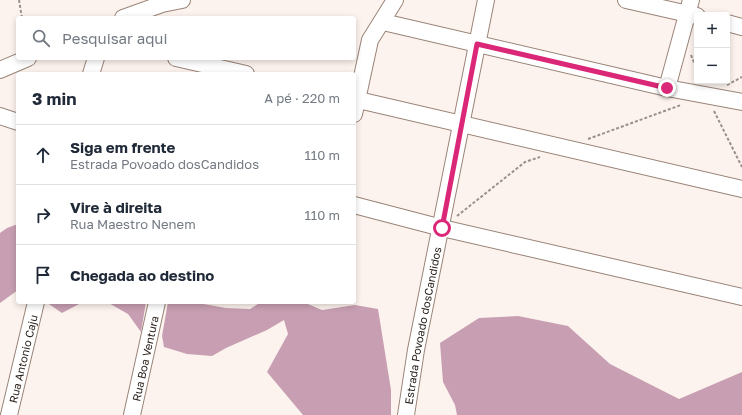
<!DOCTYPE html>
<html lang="pt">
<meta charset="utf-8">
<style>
:root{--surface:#fff;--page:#f2f2f3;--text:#1f2937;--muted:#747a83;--line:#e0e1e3}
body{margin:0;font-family:"Golos Text",sans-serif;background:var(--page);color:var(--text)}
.controls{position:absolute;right:12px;top:12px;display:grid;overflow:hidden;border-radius:4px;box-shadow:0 2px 6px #0003}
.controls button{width:36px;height:36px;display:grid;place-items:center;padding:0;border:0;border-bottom:1px solid var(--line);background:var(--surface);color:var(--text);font:20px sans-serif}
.stop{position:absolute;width:12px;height:12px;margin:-9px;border:3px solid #db2777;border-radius:50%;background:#fff}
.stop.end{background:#db2777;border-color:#fff;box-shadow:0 1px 4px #0008}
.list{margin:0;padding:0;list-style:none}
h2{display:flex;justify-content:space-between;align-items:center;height:52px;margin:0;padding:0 16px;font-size:17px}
h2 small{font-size:13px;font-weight:400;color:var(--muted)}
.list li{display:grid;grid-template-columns:26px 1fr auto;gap:12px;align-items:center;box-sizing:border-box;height:60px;padding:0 16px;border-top:1px solid var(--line)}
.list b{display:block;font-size:15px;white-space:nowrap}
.list p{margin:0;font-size:13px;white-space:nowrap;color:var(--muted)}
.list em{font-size:13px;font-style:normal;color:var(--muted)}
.icon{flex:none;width:22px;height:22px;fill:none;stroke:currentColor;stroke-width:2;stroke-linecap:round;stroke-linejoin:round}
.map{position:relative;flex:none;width:742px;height:415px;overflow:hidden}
.search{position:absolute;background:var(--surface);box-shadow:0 2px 6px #0003;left:16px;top:16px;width:340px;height:44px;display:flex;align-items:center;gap:10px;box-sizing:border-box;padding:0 14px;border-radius:4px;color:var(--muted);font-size:15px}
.panel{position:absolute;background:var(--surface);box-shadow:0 2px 6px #0003;left:16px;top:72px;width:340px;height:232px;border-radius:4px}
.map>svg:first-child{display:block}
.water{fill:#c89fb2}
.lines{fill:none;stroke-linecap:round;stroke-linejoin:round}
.minor-casing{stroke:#9a8478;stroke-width:18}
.path{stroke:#9a908b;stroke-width:2;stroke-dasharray:3 2;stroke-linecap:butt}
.minor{stroke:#fff;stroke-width:16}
.route{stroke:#db2777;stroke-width:5}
.labels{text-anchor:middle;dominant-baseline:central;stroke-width:4;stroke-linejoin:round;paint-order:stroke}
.street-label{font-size:11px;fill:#2d241f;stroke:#fff}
</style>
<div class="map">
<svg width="742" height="415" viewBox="0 0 742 415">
<rect width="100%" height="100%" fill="#fdf3ee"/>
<!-- water -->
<g class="water">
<polygon points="18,224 18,290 0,303 0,233 7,228"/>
<polygon points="46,302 100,302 83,302 62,313"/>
<polygon points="107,302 146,302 141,332 128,314"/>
<polygon points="168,302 192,302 226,308 250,309 261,302 303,302 322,310 355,305 378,309 391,390 391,415 303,415 267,372 288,334 284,320 267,330 226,348 212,356 187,354 164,347 162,336"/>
<polygon points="518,316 568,326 610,364 679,399 742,372 742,415 457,415 455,405 443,382 440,343 479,318"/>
</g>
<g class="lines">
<defs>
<g id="minor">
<polyline points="626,0 697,16"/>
<polyline points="123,18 162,4 182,0"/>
<polyline points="383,22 667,88 742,102"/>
<polyline points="727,23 742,27"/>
<polyline points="176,58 246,74"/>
<polyline points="0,70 28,58"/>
<polyline points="91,74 96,58"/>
<polyline points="667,88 691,0"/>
<polyline points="354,99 742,189"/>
<polyline points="354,114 370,40 395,0"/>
<polyline points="0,116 18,122"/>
<polyline points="354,205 442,228 742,297"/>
<path id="s1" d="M9,415L36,302"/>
<path id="s2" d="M132,415L157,302"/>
<path id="s3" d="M406,415L416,350L486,0"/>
</g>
</defs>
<!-- minor casing -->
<use href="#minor" class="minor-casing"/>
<!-- path -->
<g class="path">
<polyline points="19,0 22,18"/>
<polyline points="691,55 697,70"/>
<polyline points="727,85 742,77"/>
<polyline points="714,111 742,167"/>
<polyline points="588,139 681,105"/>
<polyline points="457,216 525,162 540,157"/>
</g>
<!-- minor -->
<use href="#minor" class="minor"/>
</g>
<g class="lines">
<!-- route -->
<polyline class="route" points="442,228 477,44 667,88"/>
</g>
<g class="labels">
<!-- street labels -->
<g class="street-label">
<text stroke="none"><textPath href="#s3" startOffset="91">Estrada Povoado dosCandidos</textPath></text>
<text stroke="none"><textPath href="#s1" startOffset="58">Rua Antonio Caju</textPath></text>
<text stroke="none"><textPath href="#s2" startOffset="58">Rua Boa Ventura</textPath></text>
</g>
</g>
</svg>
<div class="controls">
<button>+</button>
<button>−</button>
</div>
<div class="stop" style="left:442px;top:228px"></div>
<div class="stop end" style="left:667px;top:88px"></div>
<div class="search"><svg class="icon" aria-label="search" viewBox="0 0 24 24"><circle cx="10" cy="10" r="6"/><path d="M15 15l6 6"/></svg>Pesquisar aqui</div>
<section class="panel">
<h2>3 min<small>A pé · 220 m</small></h2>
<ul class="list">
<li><svg class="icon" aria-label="ahead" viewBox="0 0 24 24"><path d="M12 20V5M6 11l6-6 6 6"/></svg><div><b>Siga em frente</b><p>Estrada Povoado dosCandidos</p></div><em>110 m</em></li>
<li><svg class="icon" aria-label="right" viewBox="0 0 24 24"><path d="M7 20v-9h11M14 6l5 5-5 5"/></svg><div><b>Vire à direita</b><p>Rua Maestro Nenem</p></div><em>110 m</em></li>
<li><svg class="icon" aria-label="arrive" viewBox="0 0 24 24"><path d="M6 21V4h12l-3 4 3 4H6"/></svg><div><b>Chegada ao destino</b></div></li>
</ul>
</section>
</div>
